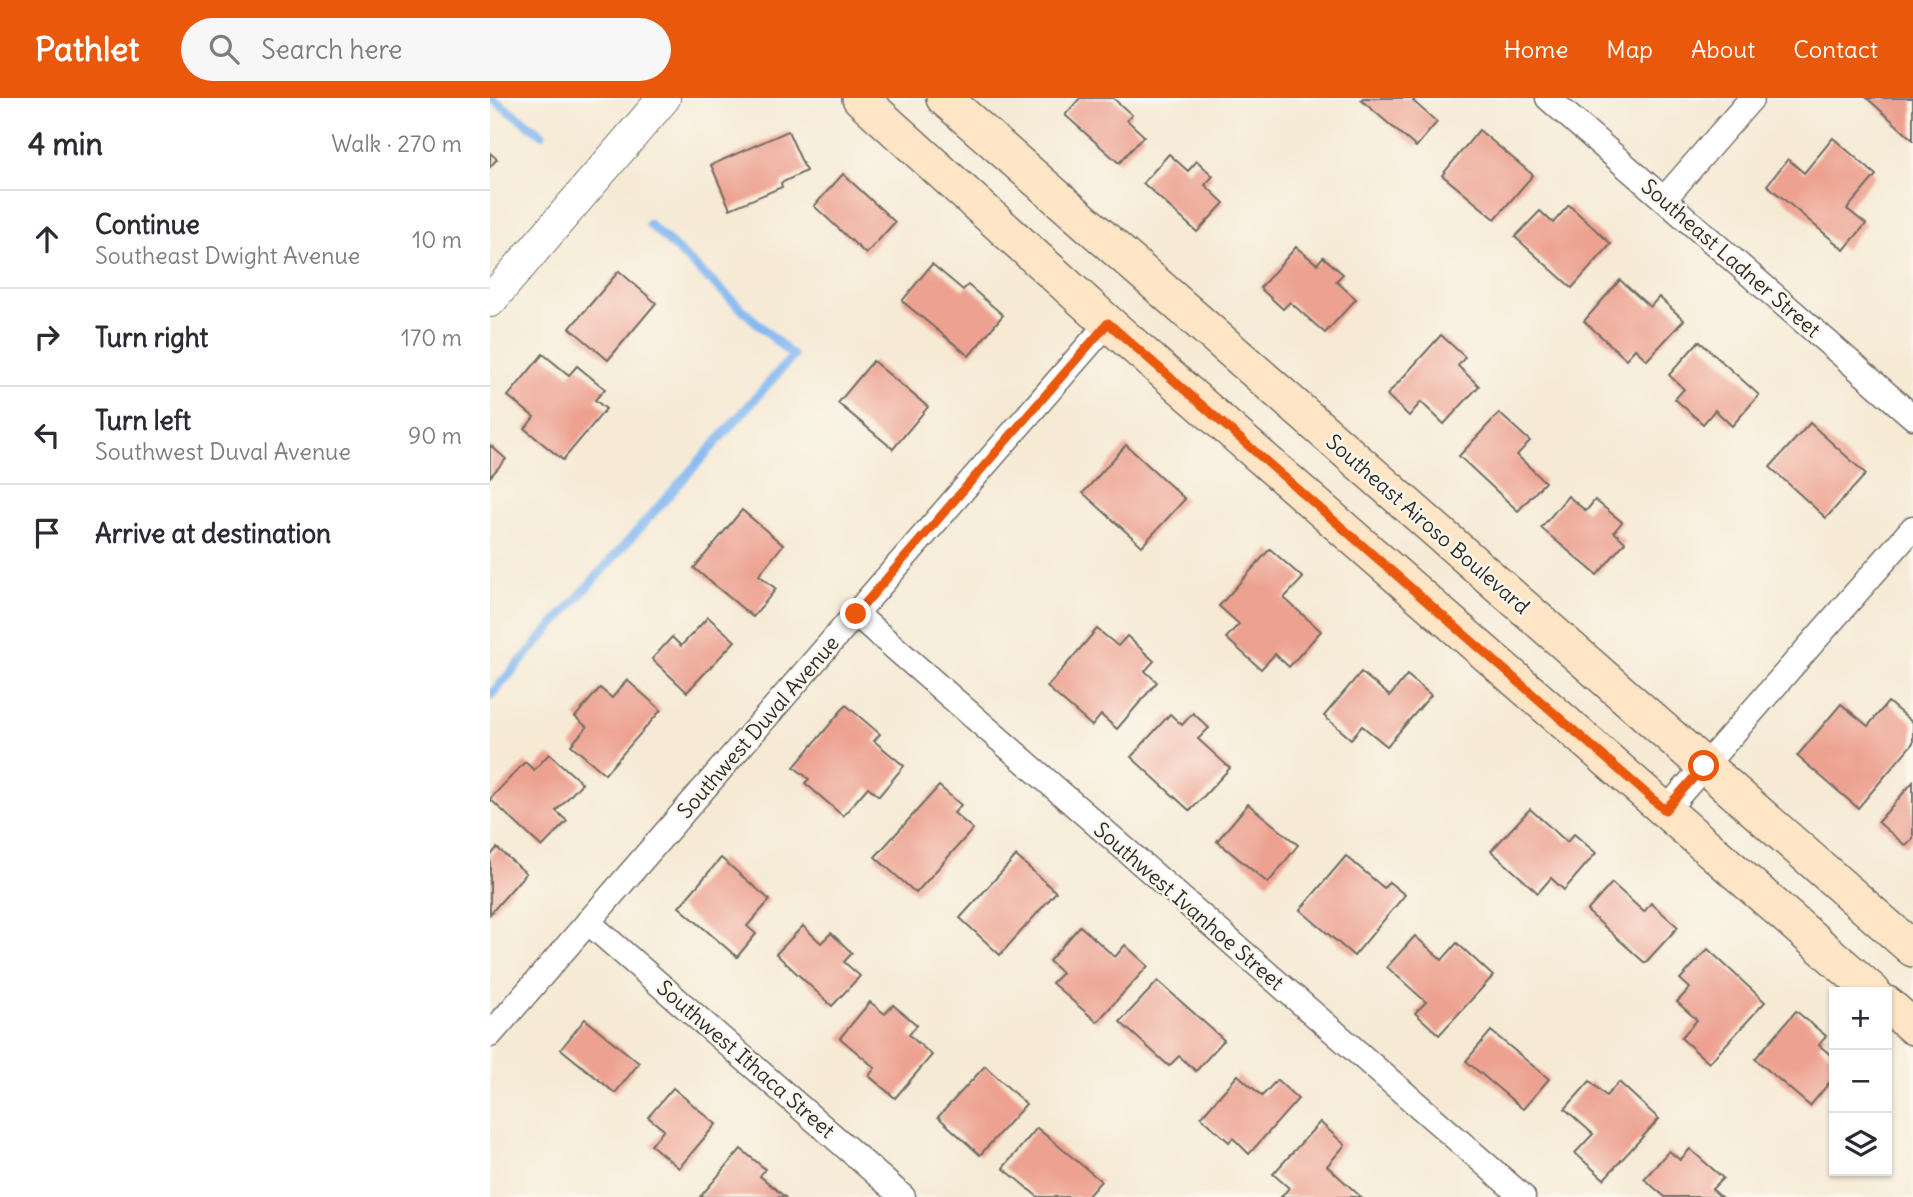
<!DOCTYPE html>
<meta charset="utf-8">
<style>
:root{--surface:#fff;--page:#f7f7f7;--text:#2b2b33;--muted:#7c7c81;--line:#e1e1e2;--accent:#ea580c}
body{margin:0;font-family:Delius,sans-serif;background:var(--page);color:var(--text)}
.controls{position:absolute;right:21px;bottom:21px;display:grid;overflow:hidden;border-radius:0px;box-shadow:0 2px 5px #0004}
.controls button{width:63px;height:63px;display:grid;place-items:center;padding:0;border:0;border-bottom:2px solid var(--line);background:var(--surface);color:var(--text);font:35px sans-serif}
.stop{position:absolute;width:21px;height:21px;margin:-16px;border:5px solid #ea580c;border-radius:50%;background:#fff}
.stop.end{background:#ea580c;border-color:#fff;box-shadow:0 2px 7px #0008}
.list{margin:0;padding:0;list-style:none}
h2{display:flex;justify-content:space-between;align-items:center;height:91px;margin:0;padding:0 28px;font-size:30px}
h2 small{font-size:23px;font-weight:400;color:var(--muted)}
.list li{display:grid;grid-template-columns:46px 1fr auto;gap:21px;align-items:center;box-sizing:border-box;height:98px;padding:0 28px;border-top:2px solid var(--line)}
.list b{display:block;font-size:26px;white-space:nowrap}
.list p{margin:0;font-size:23px;white-space:nowrap;color:var(--muted)}
.list em{font-size:23px;font-style:normal;color:var(--muted)}
.icon{flex:none;width:38px;height:38px;fill:none;stroke:currentColor;stroke-width:2;stroke-linecap:round;stroke-linejoin:round}
.map{position:relative;flex:none;width:1423px;height:1099px;overflow:hidden}
header{display:flex;align-items:center;gap:42px;box-sizing:border-box;height:98px;padding:0 35px;background:var(--accent);color:#fff}
header strong{font-size:33px}
nav{display:flex;gap:38px;margin-inline-start:auto;font-size:24px}
.search{width:490px;height:63px;background:var(--page);display:flex;align-items:center;gap:18px;box-sizing:border-box;padding:0 24px;border-radius:38px;color:var(--muted);font-size:26px}
main{display:flex}
aside{flex:1;background:var(--surface)}
.map>svg:first-child{display:block}
.lines{fill:none;stroke-linecap:round;stroke-linejoin:round}
.stream{stroke:#83b8f1;stroke-width:9}
.building{fill:#eda291}
.minor-casing{stroke:#726e66;stroke-width:27}
.tertiary-casing{stroke:#726e66;stroke-width:34}
.secondary-casing{stroke:#726e66;stroke-width:38}
.minor{stroke:#fff;stroke-width:24}
.tertiary{stroke:#fff;stroke-width:32}
.secondary{stroke:#fde5c5;stroke-width:35}
.route{stroke:#ea580c;stroke-width:9}
.labels{text-anchor:middle;dominant-baseline:central;stroke-width:5;stroke-linejoin:round;paint-order:stroke}
.street-label{font-size:21px;fill:#2b2b2b;stroke:#fbf7ec}
</style>
<header>
<strong>Pathlet</strong>
<div class="search"><svg class="icon" aria-label="search" viewBox="0 0 24 24"><circle cx="10" cy="10" r="6"/><path d="M15 15l6 6"/></svg>Search here</div>
<nav><a>Home</a><a>Map</a><a>About</a><a>Contact</a></nav>
</header>
<main>
<aside>
<h2>4 min<small>Walk · 270 m</small></h2>
<ul class="list">
<li><svg class="icon" aria-label="ahead" viewBox="0 0 24 24"><path d="M12 20V5M6 11l6-6 6 6"/></svg><div><b>Continue</b><p>Southeast Dwight Avenue</p></div><em>10 m</em></li>
<li><svg class="icon" aria-label="right" viewBox="0 0 24 24"><path d="M7 20v-9h11M14 6l5 5-5 5"/></svg><div><b>Turn right</b></div><em>170 m</em></li>
<li><svg class="icon" aria-label="left" viewBox="0 0 24 24"><path d="M17 20v-9H6M10 6l-5 5 5 5"/></svg><div><b>Turn left</b><p>Southwest Duval Avenue</p></div><em>90 m</em></li>
<li><svg class="icon" aria-label="arrive" viewBox="0 0 24 24"><path d="M6 21V4h12l-3 4 3 4H6"/></svg><div><b>Arrive at destination</b></div></li>
</ul>
</aside>
<div class="map">
<svg width="1423" height="1099" viewBox="0 0 1423 1099">
<rect width="100%" height="100%" fill="#fbf7ec"/>
<filter id="ink" filterUnits="userSpaceOnUse"><feTurbulence type="fractalNoise" baseFrequency=".0143" numOctaves="2"/><feDisplacementMap in="SourceGraphic" scale="14" xChannelSelector="R" yChannelSelector="G"/><feConvolveMatrix kernelMatrix="1 2 1 2 8 2 1 2 1" color-interpolation-filters="sRGB"/></filter>
<filter id="wash" filterUnits="userSpaceOnUse"><feTurbulence type="fractalNoise" baseFrequency=".00686" numOctaves="4" result="noise"/><feDisplacementMap in="SourceGraphic" scale="28" xChannelSelector="R" yChannelSelector="G"/><feGaussianBlur stdDeviation="1.57" result="paint"/><feColorMatrix in="noise" values="0 0 0 0 0 0 0 0 0 0 0 0 0 0 0 0 0 1.4 0 .05"/><feComposite in="paint" operator="in"/></filter>
<g filter="url(#wash)">
<rect width="100%" height="100%" fill="#f6ead5"/>
<g class="lines">
<!-- stream -->
<g class="stream">
<polyline points="1,0 52,36"/>
<polyline points="0,598 303,258 159,126"/>
</g>
</g>
<g id="blocks">
<!-- building -->
<g class="building">
<polygon points="590,0 623,0 642,17 637,22 654,38 629,65 575,17"/>
<polygon points="873,0 926,0 923,3 947,24 926,49 871,2"/>
<polygon points="1377,0 1423,0 1423,42"/>
<polygon points="989,32 1043,77 1005,121 952,77"/>
<polygon points="298,33 316,73 291,85 292,89 240,111 221,67"/>
<polygon points="1343,40 1386,77 1357,111 1376,126 1354,152 1277,87 1298,61 1314,75"/>
<polygon points="0,55 7,61 0,69"/>
<polygon points="679,56 698,73 707,63 723,78 715,87 734,105 707,134 653,85"/>
<polygon points="353,76 405,124 376,156 324,108"/>
<polygon points="1079,107 1121,146 1082,190 1025,139 1050,113 1063,125"/>
<polygon points="806,149 827,166 833,159 853,176 846,183 866,201 835,235 800,204 793,211 770,190"/>
<polygon points="442,166 473,192 478,187 513,217 479,258 412,203"/>
<polygon points="129,173 166,205 118,262 80,230"/>
<polygon points="1130,182 1160,209 1169,199 1194,222 1157,262 1145,251 1136,261 1094,223"/>
<polygon points="951,237 975,259 968,268 989,288 954,326 931,304 919,318 897,297"/>
<polygon points="1209,243 1269,297 1242,328 1225,312 1213,326 1185,301 1194,291 1179,277"/>
<polygon points="53,256 79,277 87,268 115,291 105,302 116,311 73,362 35,331 44,319 18,298"/>
<polygon points="383,263 438,309 403,351 348,305"/>
<polygon points="1009,315 1040,343 1027,357 1055,384 1028,413 969,358"/>
<polygon points="1320,325 1376,376 1336,420 1280,369"/>
<polygon points="0,347 16,361 0,379"/>
<polygon points="636,347 695,401 652,448 593,395"/>
<polygon points="1078,398 1096,413 1105,402 1132,424 1124,434 1135,444 1107,477 1051,430"/>
<polygon points="252,412 293,447 269,477 286,491 263,519 204,470"/>
<polygon points="780,451 813,480 794,500 831,533 799,569 785,556 771,571 736,540 749,526 729,508"/>
<polygon points="218,519 245,543 197,594 162,561 182,539 191,548"/>
<polygon points="607,531 628,548 637,538 664,563 655,573 667,584 627,631 611,617 602,628 557,589"/>
<polygon points="871,574 900,598 917,577 941,597 897,648 872,628 861,641 834,618"/>
<polygon points="137,582 171,612 115,676 81,647 97,629 85,619 110,590 122,600"/>
<polygon points="1398,604 1423,625 1423,645 1368,710 1307,658 1351,606 1378,628"/>
<polygon points="356,607 390,636 384,643 414,668 389,698 378,689 353,718 315,685 319,681 304,669"/>
<polygon points="703,615 719,630 708,641 740,670 700,713 641,659 680,616 692,627"/>
<polygon points="59,656 92,685 66,713 77,723 52,749 0,701 35,664 44,672"/>
<polygon points="1423,684 1423,741 1416,748 1388,724"/>
<polygon points="449,688 471,707 464,715 483,731 426,795 385,759"/>
<polygon points="758,706 808,747 778,785 727,743"/>
<polygon points="1040,711 1077,744 1084,736 1106,755 1074,792 1061,780 1048,795 1001,753"/>
<polygon points="7,750 36,775 0,816 0,758"/>
<polygon points="526,758 566,794 510,857 470,820"/>
<polygon points="856,758 894,790 899,784 915,797 864,858 810,812"/>
<polygon points="231,760 280,802 257,828 266,836 247,859 189,809"/>
<polygon points="1122,785 1154,814 1161,805 1188,829 1155,865 1097,813"/>
<polygon points="313,828 331,845 341,835 362,855 354,864 370,878 342,908 286,856"/>
<polygon points="590,828 625,859 635,847 658,868 607,924 562,885 572,875 559,863"/>
<polygon points="925,838 952,862 967,845 1003,878 949,937 925,915 936,904 897,869"/>
<polygon points="1218,851 1275,904 1219,965 1191,940 1207,922 1187,904 1200,890 1190,881"/>
<polygon points="668,883 734,942 706,973 689,958 679,968 630,924"/>
<polygon points="380,904 395,916 403,907 427,927 419,937 442,957 405,1000 379,978 385,970 350,940"/>
<polygon points="1306,913 1336,938 1329,947 1344,960 1344,979 1320,1008 1265,961"/>
<polygon points="95,921 149,965 125,995 71,951"/>
<polygon points="1001,933 1059,981 1033,1011 976,963"/>
<polygon points="495,968 536,1006 490,1057 448,1019"/>
<polygon points="748,977 772,998 787,982 808,1001 759,1056 743,1040 739,1044 711,1019"/>
<polygon points="1100,983 1116,998 1129,984 1169,1021 1114,1081 1085,1055 1103,1036 1075,1011"/>
<polygon points="183,990 226,1026 189,1070 161,1047 174,1032 158,1019"/>
<polygon points="830,1024 855,1047 837,1068 871,1099 791,1099 799,1090 783,1076"/>
<polygon points="547,1030 611,1083 597,1099 548,1099 513,1070"/>
<polygon points="251,1051 275,1071 270,1078 295,1099 210,1099"/>
<polygon points="1200,1051 1233,1080 1222,1091 1231,1099 1175,1099 1154,1081 1179,1053 1190,1062"/>
</g>
</g>
</g>
<g filter="url(#ink)">
<use href="#blocks" fill-opacity="0" stroke="#726e66" stroke-width="2"/>
<g class="lines">
<defs>
<g id="minor">
<polyline points="1058,0 1423,319"/>
<polyline points="1174,101 1262,0"/>
<polyline points="366,516 1033,1099"/>
<polyline points="1175,713 1423,430"/>
<polyline points="98,824 413,1099"/>
<polyline points="0,937 618,225"/>
</g>
<polyline id="tertiary" points="0,203 174,0"/>
<g id="secondary">
<polyline points="370,0 618,225 1383,894"/>
<polyline points="454,0 1423,851"/>
<polyline points="1397,906 1423,929"/>
</g>
</defs>
<!-- minor casing -->
<use href="#minor" class="minor-casing"/>
<!-- tertiary casing -->
<use href="#tertiary" class="tertiary-casing"/>
<!-- secondary casing -->
<use href="#secondary" class="secondary-casing"/>
<!-- minor -->
<use href="#minor" class="minor"/>
<!-- tertiary -->
<use href="#tertiary" class="tertiary"/>
<!-- secondary -->
<use href="#secondary" class="secondary"/>
</g>
</g>
<g class="lines" filter="url(#ink)">
<!-- route -->
<polyline class="route" points="366,516 618,225 1175,712 1214,668"/>
</g>
<g class="labels">
<!-- street labels -->
<g class="street-label">
<text transform="translate(1241 160) rotate(41)">Southeast Ladner Street</text>
<text transform="translate(938 426) rotate(41)">Southeast Airoso Boulevard</text>
<text transform="translate(268 629) rotate(-49)">Southwest Duval Avenue</text>
<text transform="translate(699 808) rotate(41)">Southwest Ivanhoe Street</text>
<text transform="translate(256 961) rotate(41)">Southwest Ithaca Street</text>
</g>
</g>
</svg>
<div class="controls">
<button>+</button>
<button>−</button>
<button><svg class="icon" aria-label="layers" viewBox="0 0 24 24"><path d="M12 4l9 5-9 5-9-5zM3 14l9 5 9-5"/></svg></button>
</div>
<div class="stop" style="left:1214px;top:668px"></div>
<div class="stop end" style="left:366px;top:516px"></div>
</div>
</main>
